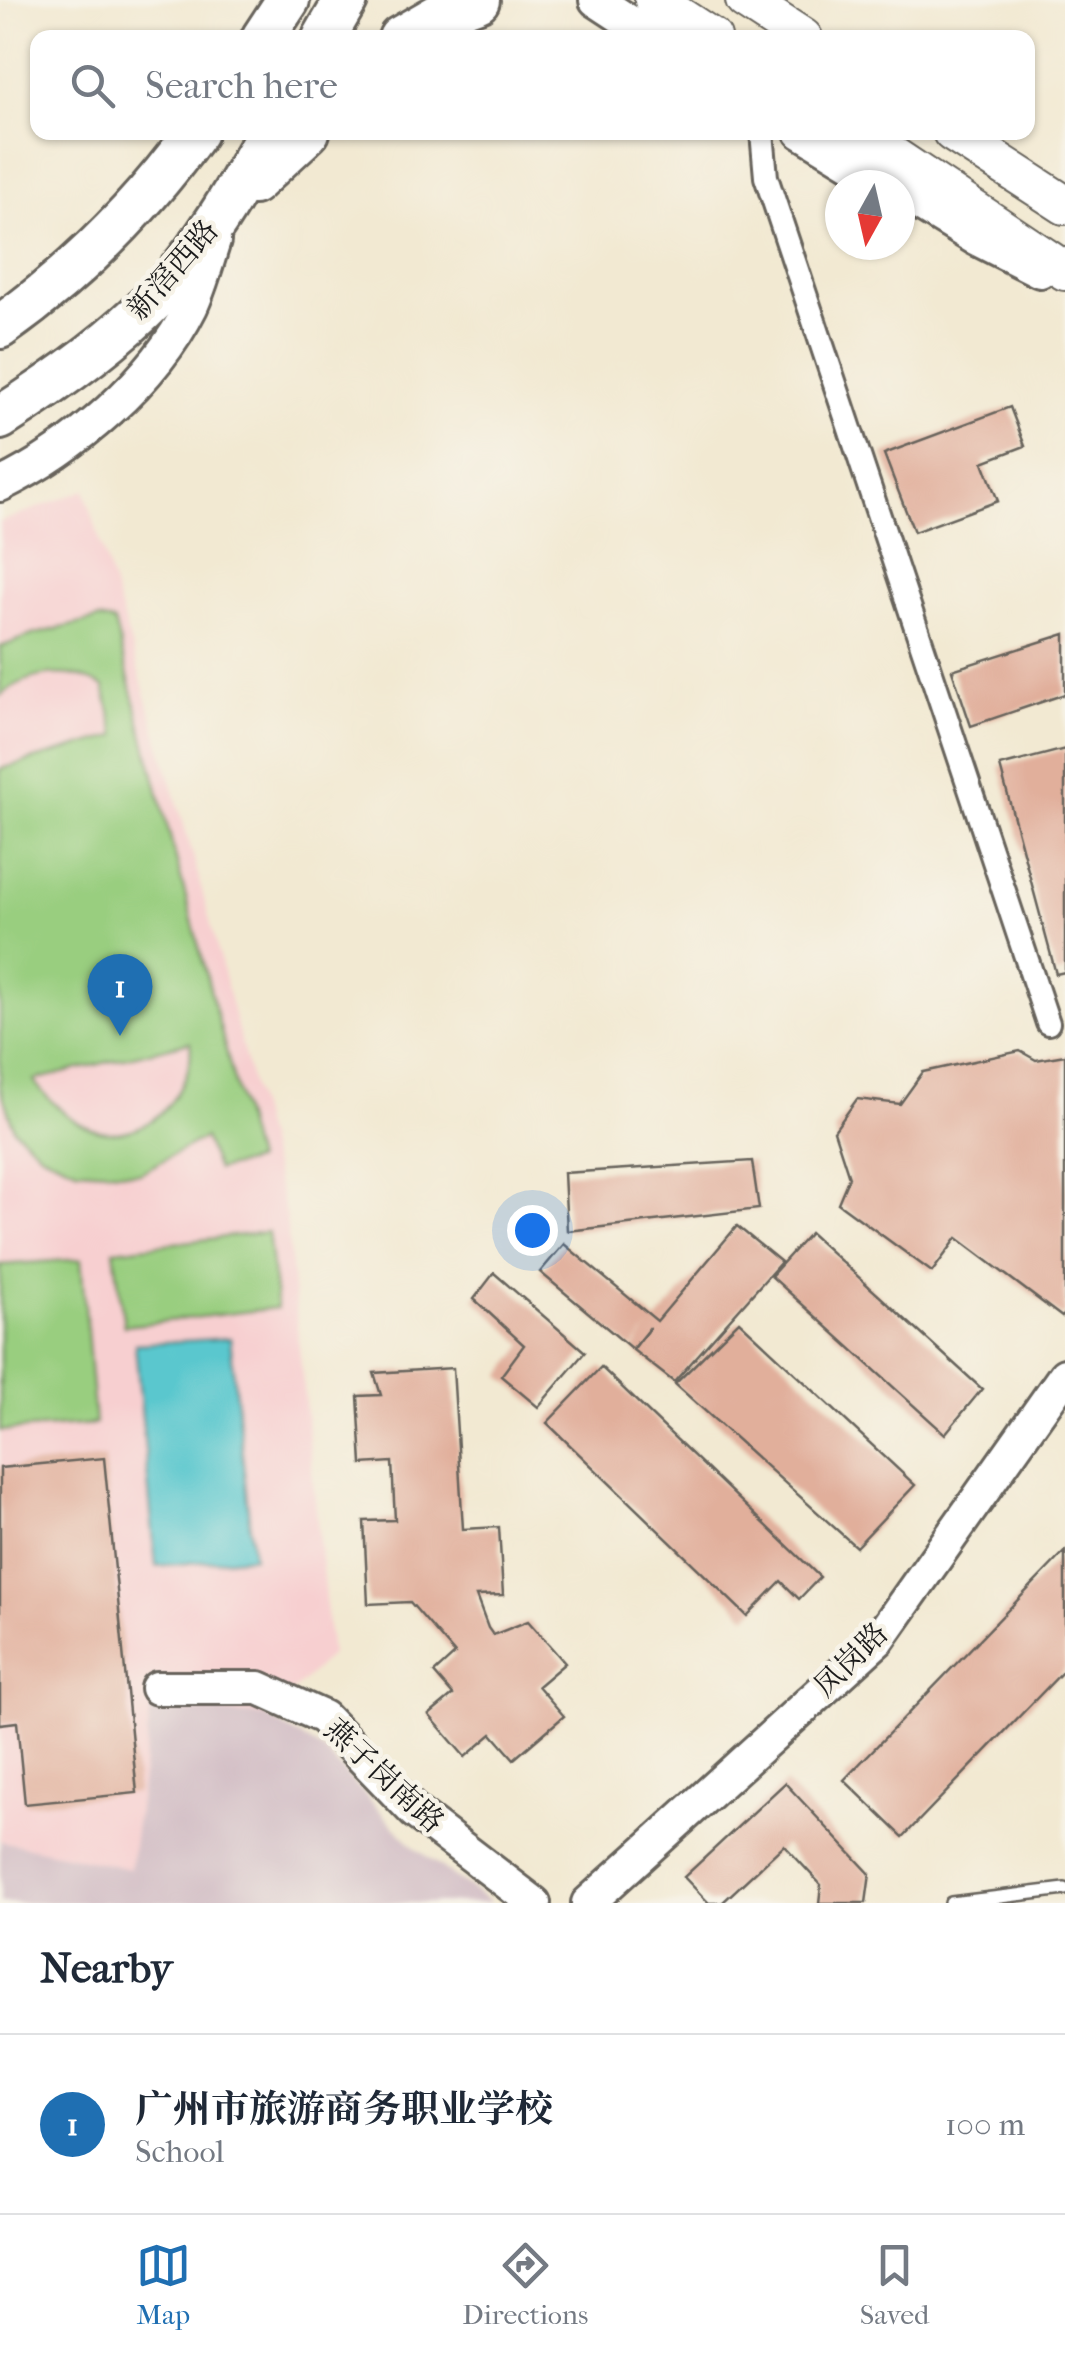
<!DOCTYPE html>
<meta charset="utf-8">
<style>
:root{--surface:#fff;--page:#f2f2f3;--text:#1f2937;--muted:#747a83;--line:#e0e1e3;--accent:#1f6fb2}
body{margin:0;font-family:"IM FELL French Canon","Noto Serif SC",serif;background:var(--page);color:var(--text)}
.compass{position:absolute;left:825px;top:170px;width:90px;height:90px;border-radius:50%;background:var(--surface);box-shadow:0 2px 8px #0004;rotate:188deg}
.you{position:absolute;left:532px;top:1230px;width:35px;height:35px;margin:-25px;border:8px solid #fff;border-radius:50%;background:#1a73e8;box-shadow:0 0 0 15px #1a73e833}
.badge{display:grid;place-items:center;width:65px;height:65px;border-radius:50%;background:var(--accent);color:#fff;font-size:32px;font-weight:700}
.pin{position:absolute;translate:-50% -82px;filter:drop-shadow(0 2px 5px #0008)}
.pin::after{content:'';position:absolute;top:52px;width:35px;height:30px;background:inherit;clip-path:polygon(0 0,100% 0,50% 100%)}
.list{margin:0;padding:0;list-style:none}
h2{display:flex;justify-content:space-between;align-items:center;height:130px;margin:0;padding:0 40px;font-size:42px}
h2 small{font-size:32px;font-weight:400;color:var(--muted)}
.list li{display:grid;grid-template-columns:65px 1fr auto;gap:30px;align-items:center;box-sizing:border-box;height:180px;padding:0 40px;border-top:2px solid var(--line)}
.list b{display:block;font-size:38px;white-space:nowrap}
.list p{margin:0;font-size:32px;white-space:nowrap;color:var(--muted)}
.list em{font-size:32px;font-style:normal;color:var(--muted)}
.icon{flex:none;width:55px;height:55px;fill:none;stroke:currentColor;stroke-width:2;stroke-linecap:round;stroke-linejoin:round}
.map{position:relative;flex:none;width:1065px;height:1903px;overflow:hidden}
.search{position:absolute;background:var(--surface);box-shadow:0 2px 8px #0004;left:30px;right:30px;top:30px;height:110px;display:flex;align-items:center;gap:25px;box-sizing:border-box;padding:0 35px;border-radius:20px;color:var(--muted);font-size:38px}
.sheet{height:310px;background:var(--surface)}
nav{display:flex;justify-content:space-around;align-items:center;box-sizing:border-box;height:140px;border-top:2px solid var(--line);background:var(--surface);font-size:28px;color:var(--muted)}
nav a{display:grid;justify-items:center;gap:5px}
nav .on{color:var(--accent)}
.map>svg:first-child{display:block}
.built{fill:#f7cfd0}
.industrial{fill:#d2bdc5}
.green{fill:#99ce7f;stroke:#5a754e;stroke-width:2.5;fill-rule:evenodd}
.water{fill:#5ac7ce;stroke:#3b7275;stroke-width:2.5}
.building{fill:#e1af9b}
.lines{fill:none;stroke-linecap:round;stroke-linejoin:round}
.lane-casing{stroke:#67645c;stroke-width:16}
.street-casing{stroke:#67645c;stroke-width:28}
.secondary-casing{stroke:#67645c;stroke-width:38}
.primary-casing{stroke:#67645c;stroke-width:42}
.highway-casing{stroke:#67645c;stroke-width:48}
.lane{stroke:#fff;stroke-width:11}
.street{stroke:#fff;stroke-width:22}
.secondary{stroke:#fff;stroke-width:32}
.primary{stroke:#fff;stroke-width:38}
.highway{stroke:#fff;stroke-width:42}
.labels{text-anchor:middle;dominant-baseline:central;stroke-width:9;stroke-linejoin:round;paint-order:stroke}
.street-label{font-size:30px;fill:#1c1c1c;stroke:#f7f3e8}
</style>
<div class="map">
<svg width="1065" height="1903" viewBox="0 0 1065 1903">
<rect width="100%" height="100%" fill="#f7f3e8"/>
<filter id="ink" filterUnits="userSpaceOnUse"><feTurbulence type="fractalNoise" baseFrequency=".01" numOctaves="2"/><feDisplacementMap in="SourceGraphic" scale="20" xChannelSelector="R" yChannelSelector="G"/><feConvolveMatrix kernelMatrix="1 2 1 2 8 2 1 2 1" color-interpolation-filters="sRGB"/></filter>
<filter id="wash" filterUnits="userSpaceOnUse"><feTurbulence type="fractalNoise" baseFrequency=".0048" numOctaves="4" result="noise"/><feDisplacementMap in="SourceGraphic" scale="40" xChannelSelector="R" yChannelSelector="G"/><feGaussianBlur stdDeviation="2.25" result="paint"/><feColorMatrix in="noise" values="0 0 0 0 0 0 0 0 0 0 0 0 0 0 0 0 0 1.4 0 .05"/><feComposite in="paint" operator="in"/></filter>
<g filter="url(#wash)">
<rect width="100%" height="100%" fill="#f2e9d2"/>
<!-- built -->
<polygon class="built" points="85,490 193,855 286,1217 331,1655 266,1716 151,1708 130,1870 0,1841 0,522"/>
<!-- industrial -->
<polygon class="industrial" points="151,1708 266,1716 324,1751 415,1848 491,1903 0,1903 0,1841 130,1869"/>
<!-- green -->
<g class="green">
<path d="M98,619L114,622L255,1161L217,1170L204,1138L140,1173L76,1169L41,1154L14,1129L0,1087V769L116,736L104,687C71,667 30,671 0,696V647L32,635ZM190,1042C192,1060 189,1070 181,1086C154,1137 102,1148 60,1109C50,1099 40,1092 34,1080Z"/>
<polygon points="268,1232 277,1308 124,1326 114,1250"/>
<polygon points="81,1259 95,1424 0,1431 0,1265"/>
</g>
<!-- water -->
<polygon class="water" points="230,1338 253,1557 156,1566 135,1344"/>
<g id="blocks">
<!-- building -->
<g class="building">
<polygon points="1010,407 1025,446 983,462 998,501 914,532 884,454"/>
<polygon points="1065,634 1065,694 971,726 952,670"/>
<polygon points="1065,749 1065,972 1056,974 1000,766"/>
<polygon points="1020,1051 1036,1060 1065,1055 1065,1314 1062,1317 957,1238 932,1272 838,1203 849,1177 834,1131 857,1099 900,1104 923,1072"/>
<polygon points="752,1161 759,1209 567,1231 564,1173"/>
<polygon points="737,1226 781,1262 674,1382 633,1350 650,1327 632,1349 540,1272 564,1244 657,1321"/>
<polygon points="810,1233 982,1389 945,1434 771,1276"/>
<polygon points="494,1273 585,1352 538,1407 501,1376 524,1345 474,1299"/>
<polygon points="739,1321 915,1485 856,1547 675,1384"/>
<polygon points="601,1367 820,1577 799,1599 781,1581 747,1616 547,1423"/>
<polygon points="453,1368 463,1529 499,1527 503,1595 476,1596 488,1628 493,1635 528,1621 565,1663 538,1686 564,1716 514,1759 492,1734 465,1757 429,1715 453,1695 434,1673 455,1654 410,1602 368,1604 364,1521 395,1520 392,1462 362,1464 358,1396 381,1395 374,1373"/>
<polygon points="104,1458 137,1793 25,1804 17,1722 0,1724 0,1468"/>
<polygon points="1065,1551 1065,1669 903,1837 844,1780"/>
<polygon points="785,1783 870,1874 866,1903 819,1903 821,1885 784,1845 722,1903 709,1903 684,1877"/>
</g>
</g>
</g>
<g filter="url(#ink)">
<use href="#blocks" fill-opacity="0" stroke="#67645c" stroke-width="2.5"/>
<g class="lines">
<defs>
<polyline id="lane" points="951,1903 1065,1889"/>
<polyline id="street" points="762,132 766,177 1048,1023"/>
<g id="secondary">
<polyline points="596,0 654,38"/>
<polyline points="801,132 888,185"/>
<polyline points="900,192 975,238 1040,271"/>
<path d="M0,485C74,449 154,381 191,307C201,286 207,262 214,241"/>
<polyline points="157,1688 259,1688 323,1717 415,1812 534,1903"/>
<polyline points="588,1903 878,1640 1065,1375"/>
</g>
<g id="primary">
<polyline points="654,0 712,38"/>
<polyline points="745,0 803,38"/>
<polyline points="857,132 1065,271"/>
<polyline points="952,132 1065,205"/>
</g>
<g id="highway">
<polyline points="263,38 288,0"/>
<polyline points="324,38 346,0"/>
<polyline points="400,38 445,12 478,0"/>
<polyline points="253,183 308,132"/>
<path d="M0,327C76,273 141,208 196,132"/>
<path d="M0,418C55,383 112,343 157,297C203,249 237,189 269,132"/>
</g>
</defs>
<!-- lane casing -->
<use href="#lane" class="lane-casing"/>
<!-- street casing -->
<use href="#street" class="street-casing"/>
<!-- secondary casing -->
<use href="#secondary" class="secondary-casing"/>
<!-- primary casing -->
<use href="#primary" class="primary-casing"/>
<!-- highway casing -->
<use href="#highway" class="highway-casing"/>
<!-- lane -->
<use href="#lane" class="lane"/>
<!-- street -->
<use href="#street" class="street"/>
<!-- secondary -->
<use href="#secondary" class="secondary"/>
<!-- primary -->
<use href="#primary" class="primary"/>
<!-- highway -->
<use href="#highway" class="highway"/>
</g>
</g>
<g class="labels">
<!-- street labels -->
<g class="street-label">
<text transform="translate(173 270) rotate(-49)">新滘西路</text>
<text transform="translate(851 1660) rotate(-45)">凤岗路</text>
<text transform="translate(384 1776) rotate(43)">燕子岗南路</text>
</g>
</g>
</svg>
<svg class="compass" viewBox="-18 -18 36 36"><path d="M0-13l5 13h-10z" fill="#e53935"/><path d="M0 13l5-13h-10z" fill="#747a83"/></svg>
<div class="you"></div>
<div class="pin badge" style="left:120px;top:1036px">1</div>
<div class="search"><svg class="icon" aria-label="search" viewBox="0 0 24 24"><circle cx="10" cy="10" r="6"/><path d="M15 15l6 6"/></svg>Search here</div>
</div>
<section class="sheet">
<h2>Nearby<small></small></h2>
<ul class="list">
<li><span class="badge">1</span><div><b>广州市旅游商务职业学校</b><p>School</p></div><em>100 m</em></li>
</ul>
</section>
<nav>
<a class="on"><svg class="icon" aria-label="map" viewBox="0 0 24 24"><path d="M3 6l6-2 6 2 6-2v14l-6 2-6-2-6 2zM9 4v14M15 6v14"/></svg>Map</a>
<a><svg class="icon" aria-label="directions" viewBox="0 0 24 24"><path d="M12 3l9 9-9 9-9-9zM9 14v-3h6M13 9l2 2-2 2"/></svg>Directions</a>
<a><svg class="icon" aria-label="saved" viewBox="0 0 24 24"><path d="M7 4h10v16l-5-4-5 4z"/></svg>Saved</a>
</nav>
